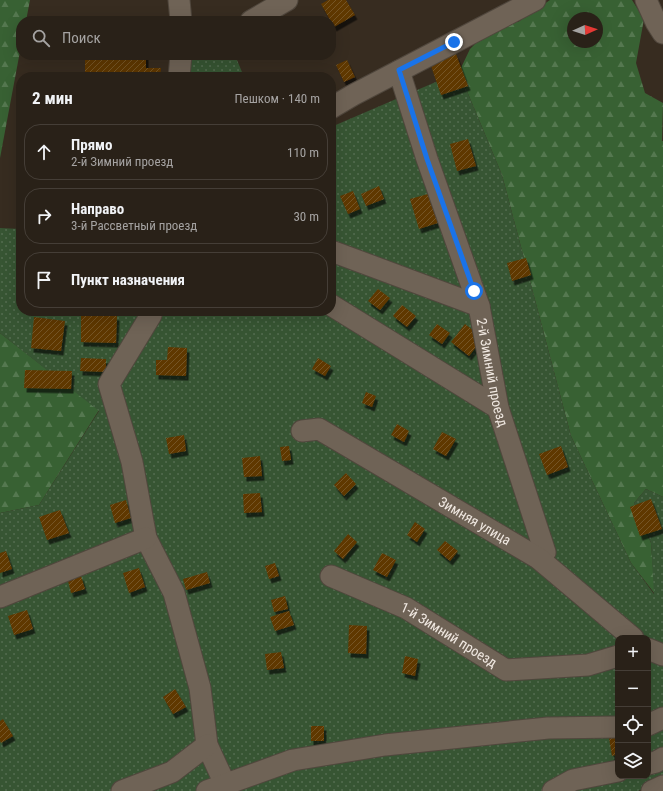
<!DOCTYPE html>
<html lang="ru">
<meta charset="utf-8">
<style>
:root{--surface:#292118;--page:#312921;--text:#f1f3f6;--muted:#a5a3a2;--line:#453e37}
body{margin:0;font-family:"Roboto Condensed",sans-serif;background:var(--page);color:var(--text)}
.controls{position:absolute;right:12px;bottom:12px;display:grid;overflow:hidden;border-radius:8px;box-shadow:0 4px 16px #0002}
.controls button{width:36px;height:36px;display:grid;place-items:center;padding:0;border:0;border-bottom:1px solid var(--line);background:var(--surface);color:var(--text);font:20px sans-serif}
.compass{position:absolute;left:567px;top:12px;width:36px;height:36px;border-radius:50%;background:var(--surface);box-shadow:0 4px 16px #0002;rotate:87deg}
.stop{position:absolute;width:12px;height:12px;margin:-9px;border:3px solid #1a73e8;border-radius:50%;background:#fff}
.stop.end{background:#1a73e8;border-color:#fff;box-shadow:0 1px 4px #0008}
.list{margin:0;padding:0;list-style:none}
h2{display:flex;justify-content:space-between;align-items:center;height:52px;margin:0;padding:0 16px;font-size:17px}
h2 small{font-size:13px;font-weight:400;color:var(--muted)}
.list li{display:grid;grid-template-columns:26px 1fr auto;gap:12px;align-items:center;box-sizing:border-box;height:56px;margin:0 8px 8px;padding:0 8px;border:1px solid var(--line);border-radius:16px}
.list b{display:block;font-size:15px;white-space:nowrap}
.list p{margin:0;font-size:13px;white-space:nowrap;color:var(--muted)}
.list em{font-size:13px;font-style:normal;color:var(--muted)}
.icon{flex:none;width:22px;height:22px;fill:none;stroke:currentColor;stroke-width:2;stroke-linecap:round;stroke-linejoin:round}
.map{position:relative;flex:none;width:663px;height:791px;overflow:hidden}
.search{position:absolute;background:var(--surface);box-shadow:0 4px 16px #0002;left:16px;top:16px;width:320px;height:44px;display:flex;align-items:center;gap:10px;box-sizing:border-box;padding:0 14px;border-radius:16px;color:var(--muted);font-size:15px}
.panel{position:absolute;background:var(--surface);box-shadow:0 4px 16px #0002;left:16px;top:72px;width:320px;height:244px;border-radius:16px}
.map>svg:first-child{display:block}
.forest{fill:url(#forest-firs);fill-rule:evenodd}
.garden{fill:url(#garden-dots);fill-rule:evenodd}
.building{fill:url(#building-hatch);filter:url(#shadow)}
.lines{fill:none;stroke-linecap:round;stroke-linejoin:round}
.minor-casing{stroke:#50473d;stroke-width:23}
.minor{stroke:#6f6356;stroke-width:21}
.route{stroke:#1a73e8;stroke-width:5}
.labels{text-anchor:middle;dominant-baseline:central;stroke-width:3.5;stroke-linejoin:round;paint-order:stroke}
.street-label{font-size:14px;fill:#f0e8e1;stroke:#1a1510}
</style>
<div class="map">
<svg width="663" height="791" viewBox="0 0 663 791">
<defs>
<pattern id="forest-firs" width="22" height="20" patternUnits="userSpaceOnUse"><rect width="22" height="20" fill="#386133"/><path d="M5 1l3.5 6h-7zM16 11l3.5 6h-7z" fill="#557850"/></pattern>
<pattern id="garden-dots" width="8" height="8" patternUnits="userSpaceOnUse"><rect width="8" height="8" fill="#375533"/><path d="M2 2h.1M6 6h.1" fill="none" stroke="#546d50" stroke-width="1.8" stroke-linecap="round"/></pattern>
<pattern id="building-hatch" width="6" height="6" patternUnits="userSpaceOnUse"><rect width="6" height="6" fill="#5e3800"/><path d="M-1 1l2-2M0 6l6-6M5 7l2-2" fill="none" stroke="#755525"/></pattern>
<filter id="shadow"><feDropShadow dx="2.5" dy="4.5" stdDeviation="0" flood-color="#0009"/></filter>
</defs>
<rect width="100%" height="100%" fill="#372c20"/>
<!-- forest -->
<g class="forest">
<polygon points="0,0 30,0 26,21 21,21 21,46 0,158"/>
<path d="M550,0H632L644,19L636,63L645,93L663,103L662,141H663V497L646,489L634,503L651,543L655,594L631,563L571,436L502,175L459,72L470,49L491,28L500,22H518ZM573,18H597V42H573Z"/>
<polygon points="0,333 99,410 39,505 0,513"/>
</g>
<!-- garden -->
<g class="garden">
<polygon points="191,55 235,55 244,77 188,77"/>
<path d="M459,72L502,175L571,436L631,563L654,594L651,543L634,503L646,489L663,497V780L638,791H0V513L39,505L99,411L0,333V228L21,229V311H331V127ZM618,638H648V776H618Z"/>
</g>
<!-- building -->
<g class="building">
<polygon points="328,0 346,0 355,15 334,27 321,4"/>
<polygon points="456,54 468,86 441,95 430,63"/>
<polygon points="85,55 146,55 146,68 161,68 160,77 85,77"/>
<polygon points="347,60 355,77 344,82 336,65"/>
<polygon points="468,139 476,166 457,171 450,144"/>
<polygon points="379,186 384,199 366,206 361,194"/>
<polygon points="353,191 360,209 348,214 340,196"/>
<polygon points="435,192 444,221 419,229 410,199"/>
<polygon points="526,258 531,275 512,281 507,263"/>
<polygon points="378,289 390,298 380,310 368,301"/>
<polygon points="402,305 416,316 407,327 393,316"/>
<polygon points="81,315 117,316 116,343 81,342"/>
<polygon points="34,317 65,321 61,351 31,348"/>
<polygon points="437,324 450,333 442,344 429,335"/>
<polygon points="465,324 483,338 469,356 451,342"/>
<polygon points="168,347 187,348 186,376 156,375 156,360 167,360"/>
<polygon points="81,358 106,359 106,372 80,371"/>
<polygon points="318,358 331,366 325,376 312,369"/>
<polygon points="25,370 72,371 71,389 24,388"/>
<polygon points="366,392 376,396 372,407 362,403"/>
<polygon points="397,424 409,431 404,442 391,435"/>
<polygon points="442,432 456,439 446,456 433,449"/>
<polygon points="184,435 186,451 169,454 166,438"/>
<polygon points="289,446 291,460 282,461 280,447"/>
<polygon points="561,446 568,467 547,475 539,454"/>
<polygon points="260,456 262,476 244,477 242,458"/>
<polygon points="346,473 356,484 344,496 334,485"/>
<polygon points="260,493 262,512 244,513 243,494"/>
<polygon points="651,499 662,529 640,536 630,507"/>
<polygon points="126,500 131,518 115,523 110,505"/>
<polygon points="60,510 69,533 47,540 39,517"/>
<polygon points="415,522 425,529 417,542 407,535"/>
<polygon points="348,534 357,542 343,559 334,551"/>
<polygon points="445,541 458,551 450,561 437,550"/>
<polygon points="6,551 12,569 0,573 0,553"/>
<polygon points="382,553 396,560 387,577 373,570"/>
<polygon points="275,563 279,576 269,579 265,566"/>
<polygon points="139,568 145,587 129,593 123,573"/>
<polygon points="207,572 210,583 186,590 183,579"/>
<polygon points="81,576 85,589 71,593 68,581"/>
<polygon points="285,596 288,609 274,612 271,600"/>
<polygon points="27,610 33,629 14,635 8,616"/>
<polygon points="289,611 294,625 275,631 270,617"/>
<polygon points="349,625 367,626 366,654 348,653"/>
<polygon points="281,652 284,668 267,670 265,654"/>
<polygon points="405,656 418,659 415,676 402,673"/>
<polygon points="175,689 186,707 173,714 163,697"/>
<polygon points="3,719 13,736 1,743 0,741 0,721"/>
<rect x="311" y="726" width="13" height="15"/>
<polygon points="618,736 618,754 612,756 609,738"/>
</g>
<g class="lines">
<defs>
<g id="minor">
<polyline points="179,0 181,21"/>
<polyline points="646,0 656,22 663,33"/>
<polyline points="251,21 287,0"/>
<path id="s1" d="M399,71L427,159L479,306L498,408L545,552L538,558"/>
<polyline points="179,77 181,55"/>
<polyline points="331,108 353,95 535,0"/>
<polyline points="334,252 479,306"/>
<polyline points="331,305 498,408"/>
<polyline points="152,311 151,315 109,384 132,462 146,538 174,593 200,688 207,745 225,784"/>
<path id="s2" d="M302,431L319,429L538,558L633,638"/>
<path id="s3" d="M331,576L406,608L506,670L588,665L618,656"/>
<polyline points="0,597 146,538"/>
<polyline points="648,649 663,655"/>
<polyline points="648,725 663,718"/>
<polyline points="648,764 656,762 663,758"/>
<polyline points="122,791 172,772 207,745"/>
<polyline points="207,791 293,760 385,745 548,728 618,727"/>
<polyline points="553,791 573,780 618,771"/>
<polyline points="652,791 663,786"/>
</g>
</defs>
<!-- minor casing -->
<use href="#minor" class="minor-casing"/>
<!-- minor -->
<use href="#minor" class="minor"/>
</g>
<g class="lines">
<!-- route -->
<polyline class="route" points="454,42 399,70 427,159 474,291"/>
</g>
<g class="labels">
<!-- street labels -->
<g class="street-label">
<text stroke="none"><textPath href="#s1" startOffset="316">2-й Зимний проезд</textPath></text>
<text stroke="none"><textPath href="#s2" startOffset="198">Зимняя улица</textPath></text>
<text stroke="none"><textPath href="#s3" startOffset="132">1-й Зимний проезд</textPath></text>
</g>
</g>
</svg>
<div class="controls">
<button>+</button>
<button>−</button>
<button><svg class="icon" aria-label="locate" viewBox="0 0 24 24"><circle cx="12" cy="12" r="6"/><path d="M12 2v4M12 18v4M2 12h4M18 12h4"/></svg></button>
<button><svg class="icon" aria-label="layers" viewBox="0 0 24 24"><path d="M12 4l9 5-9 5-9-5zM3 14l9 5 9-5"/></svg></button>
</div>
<svg class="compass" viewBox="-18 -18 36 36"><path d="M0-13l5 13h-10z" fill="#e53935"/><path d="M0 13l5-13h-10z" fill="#a5a3a2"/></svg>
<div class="stop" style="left:474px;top:291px"></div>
<div class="stop end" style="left:454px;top:42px"></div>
<div class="search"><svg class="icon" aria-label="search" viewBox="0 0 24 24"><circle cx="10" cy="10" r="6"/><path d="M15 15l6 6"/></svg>Поиск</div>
<section class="panel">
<h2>2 мин<small>Пешком · 140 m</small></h2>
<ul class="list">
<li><svg class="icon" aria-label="ahead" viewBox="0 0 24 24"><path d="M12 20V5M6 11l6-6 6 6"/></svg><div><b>Прямо</b><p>2-й Зимний проезд</p></div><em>110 m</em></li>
<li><svg class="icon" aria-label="right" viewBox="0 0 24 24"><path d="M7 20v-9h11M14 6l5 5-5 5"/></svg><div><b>Направо</b><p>3-й Рассветный проезд</p></div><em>30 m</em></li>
<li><svg class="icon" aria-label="arrive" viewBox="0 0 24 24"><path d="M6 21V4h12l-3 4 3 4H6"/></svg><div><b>Пункт назначения</b></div></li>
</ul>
</section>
</div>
